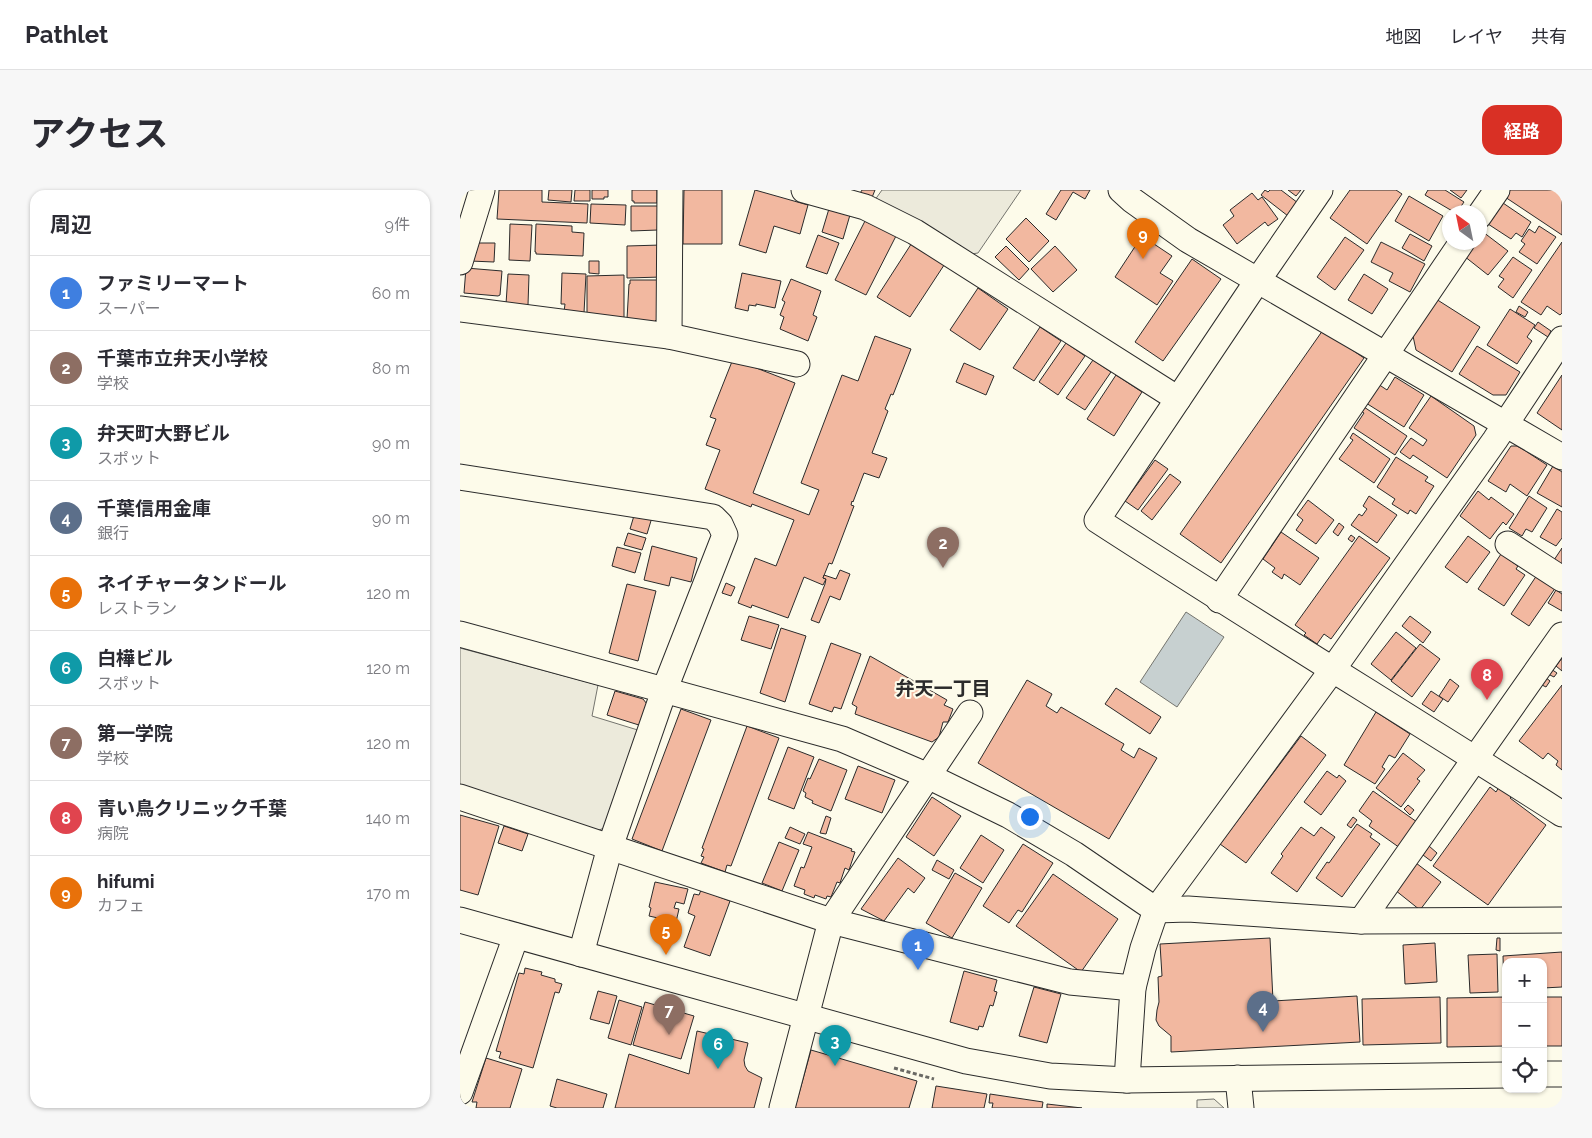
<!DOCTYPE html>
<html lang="ja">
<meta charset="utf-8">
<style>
:root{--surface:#fff;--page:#f7f7f7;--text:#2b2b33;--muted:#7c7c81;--line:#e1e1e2;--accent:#d93025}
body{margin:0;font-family:Raleway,"Noto Sans JP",sans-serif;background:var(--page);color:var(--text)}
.controls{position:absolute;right:15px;bottom:15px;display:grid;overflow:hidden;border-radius:10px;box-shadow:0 1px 4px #0004}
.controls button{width:45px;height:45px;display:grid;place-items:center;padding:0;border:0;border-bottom:1px solid var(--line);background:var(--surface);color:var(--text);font:25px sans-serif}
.compass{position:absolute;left:982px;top:15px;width:45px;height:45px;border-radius:50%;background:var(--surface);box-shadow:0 1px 4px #0004;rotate:327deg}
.you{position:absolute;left:569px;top:626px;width:18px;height:18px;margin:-12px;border:4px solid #fff;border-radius:50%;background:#1a73e8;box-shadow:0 0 0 8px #1a73e833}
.badge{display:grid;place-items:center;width:32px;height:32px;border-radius:50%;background:var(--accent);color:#fff;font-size:16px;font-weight:700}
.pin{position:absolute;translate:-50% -41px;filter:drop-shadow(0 1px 2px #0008)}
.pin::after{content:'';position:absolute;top:26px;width:18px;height:15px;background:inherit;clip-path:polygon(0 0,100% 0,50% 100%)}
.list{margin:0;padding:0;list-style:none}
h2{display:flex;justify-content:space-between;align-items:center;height:65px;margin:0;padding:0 20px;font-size:21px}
h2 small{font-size:16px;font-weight:400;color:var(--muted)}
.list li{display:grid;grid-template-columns:32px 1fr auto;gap:15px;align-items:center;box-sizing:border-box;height:75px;padding:0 20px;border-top:1px solid var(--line)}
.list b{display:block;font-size:19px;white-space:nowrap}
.list p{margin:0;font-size:16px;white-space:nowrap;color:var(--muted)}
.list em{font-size:16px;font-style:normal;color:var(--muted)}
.icon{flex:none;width:28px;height:28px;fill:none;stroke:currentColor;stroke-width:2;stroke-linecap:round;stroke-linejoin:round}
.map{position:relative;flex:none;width:1102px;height:918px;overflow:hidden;border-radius:15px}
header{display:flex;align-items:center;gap:30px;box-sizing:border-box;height:70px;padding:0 25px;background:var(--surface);border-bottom:1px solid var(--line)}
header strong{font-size:24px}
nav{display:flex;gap:28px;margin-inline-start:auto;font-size:18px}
.intro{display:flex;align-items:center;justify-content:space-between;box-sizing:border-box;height:120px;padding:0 30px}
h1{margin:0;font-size:35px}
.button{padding:12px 22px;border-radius:15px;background:var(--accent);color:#fff;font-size:18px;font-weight:700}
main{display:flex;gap:30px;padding:0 30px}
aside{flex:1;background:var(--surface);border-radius:15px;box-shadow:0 1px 4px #0004}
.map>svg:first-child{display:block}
.parking{fill:#eceadb;stroke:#74746e}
.water{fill:#c7d0d0;stroke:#74746e}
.building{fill:#f2b8a0;stroke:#2b2b2b}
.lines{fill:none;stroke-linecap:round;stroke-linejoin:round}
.minor-casing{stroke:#2b2b2b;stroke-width:27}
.path{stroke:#6a6964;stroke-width:3;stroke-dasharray:4 2.5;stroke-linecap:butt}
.minor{stroke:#fdfbea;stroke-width:25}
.labels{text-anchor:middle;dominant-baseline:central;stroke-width:4;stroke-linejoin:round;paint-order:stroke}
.neighbourhood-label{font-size:19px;font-weight:bold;fill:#2b2b2b;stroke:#fdfbea}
</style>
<header>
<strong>Pathlet</strong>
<nav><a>地図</a><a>レイヤ</a><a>共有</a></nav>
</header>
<div class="intro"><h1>アクセス</h1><a class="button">経路</a></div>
<main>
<aside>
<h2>周辺<small>9件</small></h2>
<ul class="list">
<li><span class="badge" style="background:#3f7fe0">1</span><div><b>ファミリーマート</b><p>スーパー</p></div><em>60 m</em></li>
<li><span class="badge" style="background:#8d6e63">2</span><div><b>千葉市立弁天小学校</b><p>学校</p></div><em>80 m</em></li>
<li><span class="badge" style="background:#0f9aa8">3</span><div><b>弁天町大野ビル</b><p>スポット</p></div><em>90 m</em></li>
<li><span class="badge" style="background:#5c6f8a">4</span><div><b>千葉信用金庫</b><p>銀行</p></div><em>90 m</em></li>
<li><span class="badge" style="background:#e8710a">5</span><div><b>ネイチャータンドール</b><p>レストラン</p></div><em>120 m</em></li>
<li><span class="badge" style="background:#0f9aa8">6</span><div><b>白樺ビル</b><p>スポット</p></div><em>120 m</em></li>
<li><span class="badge" style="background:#8d6e63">7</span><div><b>第一学院</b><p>学校</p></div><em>120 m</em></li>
<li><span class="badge" style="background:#e0444e">8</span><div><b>青い鳥クリニック千葉</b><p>病院</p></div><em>140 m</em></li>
<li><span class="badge" style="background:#e8710a">9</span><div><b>hifumi</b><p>カフェ</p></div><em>170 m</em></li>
</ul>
</aside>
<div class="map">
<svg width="1102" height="918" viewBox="0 0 1102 918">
<rect width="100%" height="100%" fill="#fdfbea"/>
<!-- parking -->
<g class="parking">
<polygon points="422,0 561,0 518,63 505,65 412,14"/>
<polygon points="0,458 138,495 132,526 181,541 146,637 137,641 0,596"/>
<polygon points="754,909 764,918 737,918 737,910"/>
</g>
<!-- water -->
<polygon class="water" points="726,422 764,447 717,517 680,492"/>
<!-- building -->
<g class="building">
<polygon points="39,0 82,0 82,12 128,14 127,33 37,29"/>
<polygon points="89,0 112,0 111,12 88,10"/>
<polygon points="115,0 130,0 130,11 114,11"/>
<polygon points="132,0 148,0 148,7 144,7 144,9 132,9"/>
<polygon points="172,0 197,0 197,13 174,13 174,11 172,11"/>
<polygon points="224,0 262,0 262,54 223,54"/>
<polygon points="295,0 348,15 340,44 314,36 306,63 279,55"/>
<polygon points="402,0 415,0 411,10 399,5"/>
<polygon points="601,0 630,0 625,9 613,2 596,30 586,24"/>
<polygon points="805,0 808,2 810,0 821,0 838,13 828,26 801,5"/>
<polygon points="828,0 841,0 836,6"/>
<polygon points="890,0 936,0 942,4 907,54 870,28"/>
<polygon points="968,0 985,0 1004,12 997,22 994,22 965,5"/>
<polygon points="990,0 1007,0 1001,8"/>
<polygon points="1050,0 1102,0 1102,45 1045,7"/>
<polygon points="792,3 798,10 802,7 818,29 808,36 805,32 777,54 763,35 774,26 770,20"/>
<polygon points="949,6 983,26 969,51 935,31"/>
<polygon points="371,12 392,18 383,49 362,42"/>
<polygon points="1043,13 1071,32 1062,47 1056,43 1051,49 1028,34"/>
<polygon points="131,14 166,15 165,35 130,33"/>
<polygon points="171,16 198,16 198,40 171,41"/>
<polygon points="566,28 589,51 569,72 546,49"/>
<polygon points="405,31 436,46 406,105 375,90"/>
<polygon points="50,34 72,35 70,71 49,70"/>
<polygon points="76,34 112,36 112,42 124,43 123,66 76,64 76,62 75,62"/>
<polygon points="1079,36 1096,47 1077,74 1059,62 1065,54 1061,51 1069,39 1075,43"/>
<polygon points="1023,42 1048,61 1028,85 1004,66 1015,52 1019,52 1019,46"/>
<polygon points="950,44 972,56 964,71 942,58"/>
<polygon points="358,45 379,53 367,84 346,77"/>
<polygon points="457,45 490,66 450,127 417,107"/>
<polygon points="682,46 712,66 700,83 713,91 697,115 655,87"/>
<polygon points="885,47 904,60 875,100 857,87"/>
<polygon points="921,52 965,74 950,102 929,91 933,83 911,72"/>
<polygon points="1102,52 1102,123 1100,125 1087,116 1081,125 1061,112"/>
<polygon points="11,53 35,53 34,72 10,71"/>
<polygon points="201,55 202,87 167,88 167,56"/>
<polygon points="546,56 569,79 559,90 535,67"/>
<polygon points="595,56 617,80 593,102 571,79"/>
<polygon points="1053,67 1072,80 1053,108 1038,97 1044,89 1039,86"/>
<polygon points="732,69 761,89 703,171 675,152"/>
<polygon points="129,71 139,71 139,84 129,83"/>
<polygon points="6,78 42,81 40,105 38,106 4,103"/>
<polygon points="102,83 126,84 124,123 104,122 105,114 101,114"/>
<polygon points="282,83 321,91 315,118 296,114 296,116 289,115 288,121 275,118"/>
<polygon points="48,84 69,85 68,115 46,114"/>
<polygon points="904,84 928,99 912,124 888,110"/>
<polygon points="164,85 164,129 127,126 127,86"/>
<polygon points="331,89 361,101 353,125 357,127 348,151 320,139 324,127 320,125 325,112 322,110"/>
<polygon points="170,90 202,90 203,123 193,133 167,129 169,94 170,94"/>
<polygon points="518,98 548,119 520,160 490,140"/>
<polygon points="976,109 1020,137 992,182 956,160 953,146"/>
<polygon points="1059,116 1068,122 1065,127 1056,122"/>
<polygon points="1050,119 1075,135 1067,147 1072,151 1057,174 1027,155"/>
<polygon points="1078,132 1091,141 1088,147 1074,138"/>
<polygon points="580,137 601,151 574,191 553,178"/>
<polygon points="863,140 904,168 761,373 720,344"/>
<polygon points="415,146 451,159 433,205 431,204 425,219 428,221 412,263 427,268 419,288 404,283 393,312 392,311 391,315 394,316 372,374 369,373 363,388 366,389 363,395 344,387 328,428 292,415 291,418 278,413 295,368 316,376 334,330 292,314 291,317 245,299 260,260 246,255 256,229 250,227 273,169 335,193 293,303 349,325 359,300 341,293 382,185 398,191"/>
<polygon points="606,153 625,166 598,205 579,192"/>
<polygon points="1017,156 1060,182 1046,205 1033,205 999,184"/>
<polygon points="633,170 651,182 625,220 606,208"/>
<polygon points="504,173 534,186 526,205 496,192"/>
<polygon points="656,185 682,202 654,246 627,229"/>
<polygon points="1102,185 1102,240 1077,223"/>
<polygon points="935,187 964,205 944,237 906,213 918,194 927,200"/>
<polygon points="971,206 1014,236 1016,245 987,288 953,265 950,269 940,262 951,248 963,256 967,250 949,238"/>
<polygon points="904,217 947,246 935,265 894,238 904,223 901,221"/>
<polygon points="893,243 930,269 914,293 879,269 893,250 890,248"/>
<polygon points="1051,256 1057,256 1064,260 1087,275 1067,306 1050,294 1046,302 1028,291"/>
<polygon points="936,267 968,287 965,291 974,296 956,324 950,320 948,324 932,314 935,309 917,297"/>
<polygon points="695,270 708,279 678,320 665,311"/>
<polygon points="1093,276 1102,282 1102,317 1077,303"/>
<polygon points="710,284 721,292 692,330 681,321"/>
<polygon points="1018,301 1029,310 1031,307 1054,324 1046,335 1043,332 1030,349 1000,326"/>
<polygon points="909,306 937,325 917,353 891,335 899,324 902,326 907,319 903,316"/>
<polygon points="1069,306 1087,318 1072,342 1066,339 1062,346 1049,338"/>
<polygon points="848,310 874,330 856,354 836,340 843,330 837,325"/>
<polygon points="176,319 193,324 187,344 170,339"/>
<polygon points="1097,319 1102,322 1102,348 1096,356 1080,347"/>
<polygon points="879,333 884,337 878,346 873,342"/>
<polygon points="821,342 859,368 840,395 824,384 822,389 812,382 815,378 803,369"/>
<polygon points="168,343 186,348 182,360 164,355"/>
<polygon points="891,345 895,348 892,352 888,349"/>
<polygon points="899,346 930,368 871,449 864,444 857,454 844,445 846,443 835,435"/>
<polygon points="1008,346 1030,362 1007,393 985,377"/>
<polygon points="192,356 237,368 231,392 211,387 209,396 184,390"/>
<polygon points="157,357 181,363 175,383 152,376"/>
<polygon points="1102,358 1102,375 1094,370"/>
<polygon points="1041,364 1058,376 1056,379 1065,385 1044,416 1018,399"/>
<polygon points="380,380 390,384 380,410 370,406 359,433 351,430 365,394 366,389 363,388 364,385 376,389"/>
<polygon points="1077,385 1096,397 1069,436 1051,424"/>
<polygon points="266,393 275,397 271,406 262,403"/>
<polygon points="167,394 196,401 178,471 149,463"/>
<polygon points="1096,400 1102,404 1102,421 1088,413"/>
<polygon points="289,426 319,435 311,459 281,450"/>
<polygon points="950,426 971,442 963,453 942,436"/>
<polygon points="321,438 346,446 325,512 300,503"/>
<polygon points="936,442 956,458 931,490 911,474"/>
<polygon points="371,453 401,464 381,519 374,517 372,522 349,514"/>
<polygon points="960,454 980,469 952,507 931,491"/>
<polygon points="410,466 487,510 484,515 493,519 488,532 483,532 479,547 472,552 395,524 397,517 392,514"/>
<polygon points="1102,468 1102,481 1096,476"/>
<polygon points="1091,479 1097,483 1094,487 1088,484"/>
<polygon points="1085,487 1090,491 1086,497 1080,494"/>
<polygon points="990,489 999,496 988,512 979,506"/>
<polygon points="567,490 592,504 586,516 597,523 601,517 664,554 661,560 674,568 679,558 697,568 649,649 518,573"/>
<polygon points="1102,495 1102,580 1096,575 1098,571 1088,563 1083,569 1059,551"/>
<polygon points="656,498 701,527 690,544 645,514"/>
<polygon points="155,501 183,509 187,514 182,536 147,525"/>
<polygon points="971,501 983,509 974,522 962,514"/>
<polygon points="221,519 251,530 202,661 172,649"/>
<polygon points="916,522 950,544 935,568 929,565 922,577 925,579 915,594 884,575"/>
<polygon points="287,536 319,548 271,676 267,675 265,682 241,673 244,667 241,666 244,659 242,658"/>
<polygon points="841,546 866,565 786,673 760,654"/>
<polygon points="328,557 354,567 334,619 308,609"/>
<polygon points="943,563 965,580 957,589 960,591 941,617 916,598"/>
<polygon points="359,569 387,580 371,621 352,613 353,611 345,607 346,603 343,601 348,588 350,589"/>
<polygon points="398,576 435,590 422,623 385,609"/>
<polygon points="867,581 877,588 879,585 886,591 861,625 844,612"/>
<polygon points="1030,597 1036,602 1039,597 1052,606 1050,608 1086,635 1028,715 973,676"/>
<polygon points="913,601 957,632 940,658 909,636 912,631 899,621"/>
<polygon points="472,607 501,626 474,666 446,647"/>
<polygon points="948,615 954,620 950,625 944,619"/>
<polygon points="0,625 39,636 18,705 0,700"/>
<polygon points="366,626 371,628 366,644 360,643"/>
<polygon points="893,627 897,630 891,638 887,635"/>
<polygon points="897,634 912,644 910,647 920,654 882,707 856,688 867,672 869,673"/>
<polygon points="44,636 68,644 62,661 38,653"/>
<polygon points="330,637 345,644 340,654 325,648"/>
<polygon points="841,637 854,646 861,637 875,647 837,702 811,683 823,666 821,664"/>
<polygon points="348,642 392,659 391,661 395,662 389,680 385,678 380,693 377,692 371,707 367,706 366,709 355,705 354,708 344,704 345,700 334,696 341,677 344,678 352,657 343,654"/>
<polygon points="521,645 544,660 523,693 500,678"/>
<polygon points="319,652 339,660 322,701 302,693"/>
<polygon points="563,654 593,673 562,722 558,720 549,733 523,716"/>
<polygon points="969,656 977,663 971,671 963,665"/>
<polygon points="438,668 465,688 454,703 448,698 424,731 401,719"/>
<polygon points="477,670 494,680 489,689 472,680"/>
<polygon points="956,673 981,692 960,720 935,700"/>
<polygon points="495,683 522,698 492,748 466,733"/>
<polygon points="593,684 658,729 621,782 556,736"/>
<polygon points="195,692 228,699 224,714 216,712 214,718 219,719 216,732 189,726 191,718 189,717"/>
<polygon points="241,700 270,711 250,766 224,757 235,726 228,723 234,704 239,705"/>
<polygon points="810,748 813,811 897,806 900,852 711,862 711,846 699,836 696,830 697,820 699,812 698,787 702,786 700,754"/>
<polygon points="1037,748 1040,748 1040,761 1036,760"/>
<polygon points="975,753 977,792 945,794 943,755"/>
<polygon points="1102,762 1102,797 1083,798 1083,772 1046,772 1046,800 1044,800 1043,766"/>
<polygon points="1037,764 1038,802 1010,803 1008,765"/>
<polygon points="65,778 82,782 81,785 95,789 95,792 102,794 99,803 95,802 73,878 39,868 41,862 36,861 59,783 64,784"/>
<polygon points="504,781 537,790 534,801 537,802 533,816 530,815 523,837 519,836 518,840 490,832"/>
<polygon points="574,797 601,804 587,853 559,846"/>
<polygon points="138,801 157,806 149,834 130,829"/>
<polygon points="980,807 981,853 903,855 902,809"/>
<polygon points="1046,807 1046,856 987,857 987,808"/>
<rect x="1083" y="807" width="19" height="49"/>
<polygon points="159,810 182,817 171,855 148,848"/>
<polygon points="185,812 234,826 221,869 173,855"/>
<polygon points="237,841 288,853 284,870 285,876 288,881 302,888 294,918 155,918 169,864 229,884"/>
<polygon points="351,860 457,891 449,918 335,918"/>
<polygon points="26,868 62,879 50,918 16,918 17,912 12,912"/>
<polygon points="97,889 147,904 143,918 97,918 90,916"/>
<polygon points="476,896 527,904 524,918 472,918"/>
<polygon points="530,904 583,912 582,918 532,918 533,913 529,913"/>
<polygon points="587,914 622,918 587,918"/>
</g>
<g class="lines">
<defs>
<g id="minor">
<polyline points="344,0 405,17 455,42 718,209"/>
<polyline points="661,0 672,10 728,50 1102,267"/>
<path d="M860,0L798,90L637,330C791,430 947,525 1102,624"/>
<polyline points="1019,26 1037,0"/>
<polyline points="0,72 22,0"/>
<polyline points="0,119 209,146 337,174"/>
<polyline points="209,146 210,0"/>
<polyline points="0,287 253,327 260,334 265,345 204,501 150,657 121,764"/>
<polyline points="1048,354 1102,389"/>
<polyline points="759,410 1002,52"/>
<polyline points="0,444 382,549 468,586 548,625 614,664 696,720 728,719 901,731 1102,730"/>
<polyline points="0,607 371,731 610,792 673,798"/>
<polyline points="0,730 506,871 590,886 667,890 1046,885"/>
<polyline points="901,731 1102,445"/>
<polyline points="1083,884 1102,884"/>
<polyline points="778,888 781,918"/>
<polyline points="667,890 673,798 683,758 696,720 873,479 1035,250 1102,149"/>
<polyline points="0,902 56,746"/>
<polyline points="322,918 371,731 510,523"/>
</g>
</defs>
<!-- minor casing -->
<use href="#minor" class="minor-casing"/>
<!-- path -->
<polyline class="path" points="434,878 474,889"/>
<!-- minor -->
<use href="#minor" class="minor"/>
</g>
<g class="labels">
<!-- neighbourhood labels -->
<g class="neighbourhood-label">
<text x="483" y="498">弁天一丁目</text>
</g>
</g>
</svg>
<div class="controls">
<button>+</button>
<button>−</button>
<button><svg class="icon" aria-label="locate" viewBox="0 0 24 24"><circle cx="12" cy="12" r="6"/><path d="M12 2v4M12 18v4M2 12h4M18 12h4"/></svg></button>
</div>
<svg class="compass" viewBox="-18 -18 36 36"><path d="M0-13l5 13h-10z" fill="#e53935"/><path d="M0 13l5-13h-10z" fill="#7c7c81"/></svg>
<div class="you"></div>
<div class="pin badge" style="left:458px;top:780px;background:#3f7fe0">1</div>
<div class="pin badge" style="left:483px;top:378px;background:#8d6e63">2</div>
<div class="pin badge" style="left:375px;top:876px;background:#0f9aa8">3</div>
<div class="pin badge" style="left:803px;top:842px;background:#5c6f8a">4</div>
<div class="pin badge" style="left:206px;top:765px;background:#e8710a">5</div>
<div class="pin badge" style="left:258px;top:879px;background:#0f9aa8">6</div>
<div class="pin badge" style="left:209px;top:845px;background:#8d6e63">7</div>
<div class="pin badge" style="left:1027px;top:510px;background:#e0444e">8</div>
<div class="pin badge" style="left:683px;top:69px;background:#e8710a">9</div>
</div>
</main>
